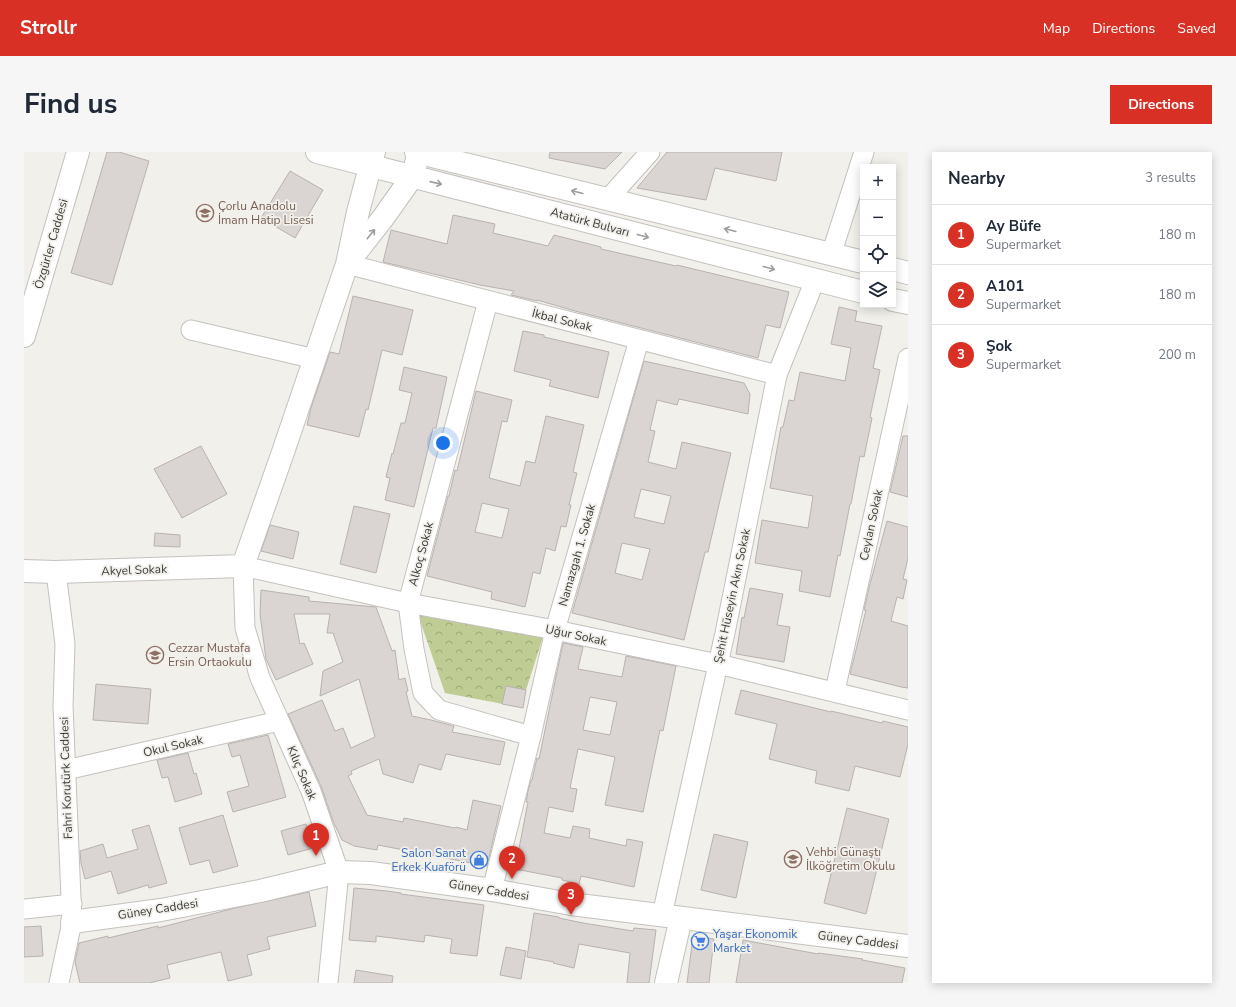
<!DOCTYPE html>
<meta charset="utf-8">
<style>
:root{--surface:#fff;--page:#f6f6f7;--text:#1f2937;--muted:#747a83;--line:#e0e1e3;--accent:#d93025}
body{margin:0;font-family:"Nunito Sans",sans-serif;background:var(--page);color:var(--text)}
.controls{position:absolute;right:12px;top:12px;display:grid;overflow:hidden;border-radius:0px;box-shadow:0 2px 10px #0003}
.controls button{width:36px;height:36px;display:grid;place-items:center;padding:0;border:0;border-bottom:1px solid var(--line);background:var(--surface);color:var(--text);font:20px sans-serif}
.you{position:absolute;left:419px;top:291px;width:14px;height:14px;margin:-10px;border:3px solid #fff;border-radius:50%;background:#1a73e8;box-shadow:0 0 0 6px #1a73e833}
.badge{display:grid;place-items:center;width:26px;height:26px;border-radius:50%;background:var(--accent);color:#fff;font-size:13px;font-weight:700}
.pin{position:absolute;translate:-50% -33px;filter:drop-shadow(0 1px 2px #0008)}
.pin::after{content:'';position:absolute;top:21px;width:14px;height:12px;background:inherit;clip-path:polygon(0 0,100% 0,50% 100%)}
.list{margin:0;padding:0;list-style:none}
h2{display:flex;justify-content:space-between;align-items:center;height:52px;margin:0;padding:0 16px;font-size:17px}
h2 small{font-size:13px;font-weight:400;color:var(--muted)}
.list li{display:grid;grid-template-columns:26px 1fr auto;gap:12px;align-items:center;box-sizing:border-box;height:60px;padding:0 16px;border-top:1px solid var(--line)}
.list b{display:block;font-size:15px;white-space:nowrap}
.list p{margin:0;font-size:13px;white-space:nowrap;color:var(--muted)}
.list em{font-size:13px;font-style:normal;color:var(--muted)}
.icon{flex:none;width:22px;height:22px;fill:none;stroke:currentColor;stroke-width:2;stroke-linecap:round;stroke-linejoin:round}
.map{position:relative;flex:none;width:884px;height:831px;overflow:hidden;border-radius:0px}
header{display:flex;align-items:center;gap:24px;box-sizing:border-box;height:56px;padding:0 20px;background:var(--accent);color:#fff}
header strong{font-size:19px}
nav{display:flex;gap:22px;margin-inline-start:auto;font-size:14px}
.intro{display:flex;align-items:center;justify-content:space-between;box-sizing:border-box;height:96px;padding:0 24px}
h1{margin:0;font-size:28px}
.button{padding:10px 18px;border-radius:0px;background:var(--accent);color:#fff;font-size:14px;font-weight:700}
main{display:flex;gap:24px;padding:0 24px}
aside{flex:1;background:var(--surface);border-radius:0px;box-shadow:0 2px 10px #0003}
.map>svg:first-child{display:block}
.park{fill:url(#park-crowns)}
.building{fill:#dad4d2;stroke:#b8b2b0;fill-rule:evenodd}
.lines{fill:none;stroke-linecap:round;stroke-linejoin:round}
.street-casing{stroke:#c4c1bd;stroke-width:21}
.secondary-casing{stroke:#c4c1bd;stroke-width:24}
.primary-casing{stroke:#c4c1bd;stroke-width:24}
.street{stroke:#fff;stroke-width:19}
.secondary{stroke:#fff;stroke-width:22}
.primary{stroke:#fff;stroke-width:22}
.oneway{stroke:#9e9e9c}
.labels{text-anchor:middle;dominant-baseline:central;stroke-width:3.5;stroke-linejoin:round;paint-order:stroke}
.education-label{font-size:12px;fill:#785e54;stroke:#f2f0eb;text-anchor:start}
.street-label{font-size:12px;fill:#3d3c3a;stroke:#f2f0eb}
.shop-label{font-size:12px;fill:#366cbe;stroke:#f2f0eb;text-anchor:end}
</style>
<header>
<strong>Strollr</strong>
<nav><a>Map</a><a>Directions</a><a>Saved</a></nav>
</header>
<div class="intro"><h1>Find us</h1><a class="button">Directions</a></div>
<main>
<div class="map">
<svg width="884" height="831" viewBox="0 0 884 831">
<defs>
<pattern id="park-crowns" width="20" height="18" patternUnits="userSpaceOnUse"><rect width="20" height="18" fill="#bfcd95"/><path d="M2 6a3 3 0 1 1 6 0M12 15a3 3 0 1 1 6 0" fill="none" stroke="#9ca87b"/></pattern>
</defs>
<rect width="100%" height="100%" fill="#f2f0eb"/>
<!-- park -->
<polygon class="park" points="393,460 520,482 502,538 482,534 479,552 421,541"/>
<!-- building -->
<g class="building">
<polygon points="83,0 95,0 125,9 88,133 47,121"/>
<polygon points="526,0 598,0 581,17 525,6"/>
<polygon points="643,0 758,0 752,29 691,16 682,48 613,36"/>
<polygon points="266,19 299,38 271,86 237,66"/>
<polygon points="429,63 471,72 469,81 524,94 530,83 577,95 577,97 652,114 653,113 765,140 756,176 742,173 734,206 551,159 513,148 513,149 487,143 490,139 456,133 359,110 367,78 423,92"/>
<polygon points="329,144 389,158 378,203 358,198 344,258 342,257 335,285 283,273 287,256 306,200 315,202"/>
<polygon points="815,155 833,159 831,169 858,174 849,216 856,218 846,265 848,266 840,305 836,304 827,352 826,352 816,404 814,403 806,445 775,439 778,419 731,411 738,368 784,376 789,344 746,336 757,275 759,275 765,248 770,249 776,220 821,229 827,196 807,192"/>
<polygon points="499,179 520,183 520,185 585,200 574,246 525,234 527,228 490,219"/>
<path d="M620,209L720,231L726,242L724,262L655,247L653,253L633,248L626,278L631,279L624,310L652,317L658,290L707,301L684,400H681L660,488L548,461ZM617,337L647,344L640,372L610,365ZM598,391L626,397L618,428L591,421Z"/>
<polygon points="380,215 423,225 412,276 409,276 390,355 361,348 366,326 362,325 368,301 369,302 377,271 381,271 388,241 375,238"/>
<path d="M452,239L488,248L483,270L478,269L465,326L496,334L502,309L511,311L522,264L560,273L549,320L553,321L545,353H547L542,375L537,374L531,399L522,396L516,422L509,420L501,455L467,447L468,440L403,424L424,344H425L431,318L433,319ZM458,351L485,357L478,386L451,380Z"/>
<polygon points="879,284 884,284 884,345 866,340"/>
<polygon points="177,294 203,342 158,366 130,317"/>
<polygon points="330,354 366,362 352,421 316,412"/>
<polygon points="863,369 884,375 884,406 879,427 883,428 879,447 873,445 867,469 884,474 884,536 877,535 826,522 842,458 840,458 846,432"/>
<polygon points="246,373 275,380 269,407 237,399"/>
<polygon points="131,381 156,383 156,395 130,394"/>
<polygon points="726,436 759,442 753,473 766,475 760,510 712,502 718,465 720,466"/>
<polygon points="237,438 285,445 285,449 352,455 368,499 371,498 375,528 381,526 384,539 382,540 388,564 407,568 430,574 428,580 481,590 476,613 422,602 417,618 395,612 389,631 359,622 355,607 327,619 328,622 324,624 343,663 379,670 380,666 431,676 432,675 443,678 449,648 477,654 463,714 354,693 353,698 330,694 318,688 309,669 297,634 264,562 298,548 311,579 319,576 327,596 351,585 335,527 296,544 299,519 319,510 309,481 303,481 306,462 270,462 276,492 280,491 289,512 252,528 242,507 236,462"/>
<path d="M539,491L559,495L554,517L598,525L602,504L652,514L639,579L636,578L619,660L581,653L591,605L554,597L546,636L553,637L549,660L525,655L520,681L546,686L549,674L566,677L565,686L602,694L603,687L619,690L610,735L557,724L555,732L538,728V726L491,717L504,650H502L504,639L507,628H508L513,606L515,607ZM566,545L593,550L586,583L559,578Z"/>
<polygon points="72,532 127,537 124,572 69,568"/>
<polygon points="482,534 502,538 499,556 478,552"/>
<polygon points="717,538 807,560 807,559 858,571 859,569 884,575 884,592 876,625 831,614 825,639 791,631 793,619 745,607 753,572 711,562"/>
<polygon points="244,583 262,645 209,660 203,640 225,634 216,603 208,605 204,592"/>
<polygon points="164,601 170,622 172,621 178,642 151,650 144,625 138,626 133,608"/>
<polygon points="823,656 865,667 842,762 800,751"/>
<polygon points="199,663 214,714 189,721 185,708 166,713 155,676"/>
<polygon points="282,672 289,696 264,703 257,679"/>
<polygon points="125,673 143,731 125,736 124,733 94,742 87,719 61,727 57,711 56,699 79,692 83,706 114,697 108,678"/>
<polygon points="690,682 724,690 712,746 677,738"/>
<polygon points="330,736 363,739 377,741 377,742 460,753 453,804 426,801 428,787 401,783 400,790 352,784 352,790 325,788"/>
<polygon points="285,740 292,774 243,785 246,797 223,803 228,823 204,829 197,800 143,813 146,826 125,831 56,831 51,810 55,791 84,784 84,786 134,774 134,776 211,756"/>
<polygon points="510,761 535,765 535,766 559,771 609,779 610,776 632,778 625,831 603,831 606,801 555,792 550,816 529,811 530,810 503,805"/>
<polygon points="17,774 19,804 0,805 0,775"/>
<polygon points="669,785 690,787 685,831 663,831"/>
<polygon points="719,788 794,802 794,801 839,807 838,808 881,816 878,831 712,831"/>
<polygon points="482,795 502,799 497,827 476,823"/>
<polygon points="332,818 369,824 368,831 330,831"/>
</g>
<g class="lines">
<defs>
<g id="street">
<polyline points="584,47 626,0"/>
<polyline points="807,103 840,0"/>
<polyline points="323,112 753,223"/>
<polyline points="464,149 384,451 390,497 399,541 415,558 507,584"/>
<polyline points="167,178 291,207"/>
<polyline points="32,420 41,492 39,554 48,770 35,831"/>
<polyline points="811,539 884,206"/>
<polyline points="42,618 255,569"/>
<polyline points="468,738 507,584 531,478 615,188"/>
<polyline points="0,757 48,752"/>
<polyline points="638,763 701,481 753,223 791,128"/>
<polyline points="304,831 315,720 287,639 236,526 221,476 219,414 384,451 531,478 694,512 884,558"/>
</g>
<g id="secondary">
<polyline points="326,108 359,66 388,25 395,1"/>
<polyline points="0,184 54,0"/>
<polyline points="0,419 32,420 219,414 258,303 323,112 334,60 350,0"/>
<polyline points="48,770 137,758 236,739 315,720 347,721 468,738 547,752 884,794"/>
<polyline points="642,831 657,766"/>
</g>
<g id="primary">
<polyline points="293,0 839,140"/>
<polyline points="392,0 839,110"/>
<polyline points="869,117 884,121"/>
<polyline points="869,148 884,151"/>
</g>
</defs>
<!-- street casing -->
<use href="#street" class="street-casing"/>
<!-- secondary casing -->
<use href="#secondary" class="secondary-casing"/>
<!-- primary casing -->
<use href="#primary" class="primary-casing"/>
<!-- street -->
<use href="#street" class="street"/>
<!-- secondary -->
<use href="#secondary" class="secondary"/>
<!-- primary -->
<use href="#primary" class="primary"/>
</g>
<!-- one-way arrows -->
<defs><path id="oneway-shaft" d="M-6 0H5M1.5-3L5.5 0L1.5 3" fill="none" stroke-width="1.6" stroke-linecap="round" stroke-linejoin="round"/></defs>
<g class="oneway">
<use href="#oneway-shaft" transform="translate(412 31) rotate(13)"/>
<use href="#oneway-shaft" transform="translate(553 40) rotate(-166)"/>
<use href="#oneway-shaft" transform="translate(706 78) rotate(-166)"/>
<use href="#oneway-shaft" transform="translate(347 82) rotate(-51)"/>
<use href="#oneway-shaft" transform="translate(619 84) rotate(15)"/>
<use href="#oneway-shaft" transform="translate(745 116) rotate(15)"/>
</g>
<!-- icons -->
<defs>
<symbol id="school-ring" viewBox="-11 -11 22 22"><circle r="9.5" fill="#f2f0eb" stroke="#8d6e63" stroke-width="1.5"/><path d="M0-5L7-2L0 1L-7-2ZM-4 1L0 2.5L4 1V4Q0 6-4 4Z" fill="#8d6e63"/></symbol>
<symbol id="shop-ring" viewBox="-11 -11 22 22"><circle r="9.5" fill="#f2f0eb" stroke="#3f7fe0" stroke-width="1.5"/><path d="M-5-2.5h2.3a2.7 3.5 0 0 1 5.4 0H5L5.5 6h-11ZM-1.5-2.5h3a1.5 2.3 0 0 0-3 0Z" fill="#3f7fe0"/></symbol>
<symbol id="supermarket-ring" viewBox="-11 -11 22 22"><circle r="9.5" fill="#f2f0eb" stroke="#3f7fe0" stroke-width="1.5"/><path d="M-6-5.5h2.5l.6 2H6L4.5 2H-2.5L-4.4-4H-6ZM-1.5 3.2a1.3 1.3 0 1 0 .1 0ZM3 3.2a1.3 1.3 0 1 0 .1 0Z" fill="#3f7fe0"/></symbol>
</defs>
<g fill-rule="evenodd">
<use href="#school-ring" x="171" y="51" width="20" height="20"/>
<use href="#school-ring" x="121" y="493" width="20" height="20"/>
<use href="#school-ring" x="759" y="697" width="20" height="20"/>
<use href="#shop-ring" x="445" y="698" width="20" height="20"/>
<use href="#supermarket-ring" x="666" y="779" width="20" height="20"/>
</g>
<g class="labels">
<!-- education labels -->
<g class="education-label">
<text x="194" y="54">Çorlu Anadolu<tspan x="194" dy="14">İmam Hatip Lisesi</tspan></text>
<text x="144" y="496">Cezzar Mustafa<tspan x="144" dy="14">Ersin Ortaokulu</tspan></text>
<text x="782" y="700">Vehbi Günaştı<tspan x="782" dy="14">İlköğretim Okulu</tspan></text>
</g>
<!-- street labels -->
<g class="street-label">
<text transform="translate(566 70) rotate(15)">Atatürk Bulvarı</text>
<text transform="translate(27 92) rotate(-74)">Özgürler Caddesi</text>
<text transform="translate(538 168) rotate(14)">İkbal Sokak</text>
<text transform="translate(847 373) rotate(-78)">Ceylan Sokak</text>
<text transform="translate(397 402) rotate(-75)">Alkoç Sokak</text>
<text transform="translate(553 403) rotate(-74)">Namazgah 1. Sokak</text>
<text transform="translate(110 418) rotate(-2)">Akyel Sokak</text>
<text transform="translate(708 444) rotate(-78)">Şehit Hüseyin Akın Sokak</text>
<text transform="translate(552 483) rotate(12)">Uğur Sokak</text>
<text transform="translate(149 594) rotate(-13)">Okul Sokak</text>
<text transform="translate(278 621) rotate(67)">Kılıç Sokak</text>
<text transform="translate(42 626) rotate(-92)">Fahri Korutürk Caddesi</text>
<text transform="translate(465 738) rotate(9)">Güney Caddesi</text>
<text transform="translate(134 757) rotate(-9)">Güney Caddesi</text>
<text transform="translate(834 788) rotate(7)">Güney Caddesi</text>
</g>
<!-- shop labels -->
<g class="shop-label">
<text x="442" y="701">Salon Sanat<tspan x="442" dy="14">Erkek Kuaförü</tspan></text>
<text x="689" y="782" text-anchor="start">Yaşar Ekonomik<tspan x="689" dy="14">Market</tspan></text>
</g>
</g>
</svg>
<div class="controls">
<button>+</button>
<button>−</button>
<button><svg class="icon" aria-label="locate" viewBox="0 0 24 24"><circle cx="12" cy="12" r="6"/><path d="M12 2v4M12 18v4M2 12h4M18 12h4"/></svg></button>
<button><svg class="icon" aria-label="layers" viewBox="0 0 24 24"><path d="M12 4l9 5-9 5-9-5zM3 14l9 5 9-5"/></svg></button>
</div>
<div class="you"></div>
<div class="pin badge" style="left:292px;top:704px">1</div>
<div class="pin badge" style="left:488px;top:727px">2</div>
<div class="pin badge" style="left:547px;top:763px">3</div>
</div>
<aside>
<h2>Nearby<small>3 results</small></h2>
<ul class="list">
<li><span class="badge">1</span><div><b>Ay Büfe</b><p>Supermarket</p></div><em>180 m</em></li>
<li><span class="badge">2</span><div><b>A101</b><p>Supermarket</p></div><em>180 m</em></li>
<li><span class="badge">3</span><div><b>Şok</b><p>Supermarket</p></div><em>200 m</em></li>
</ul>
</aside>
</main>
